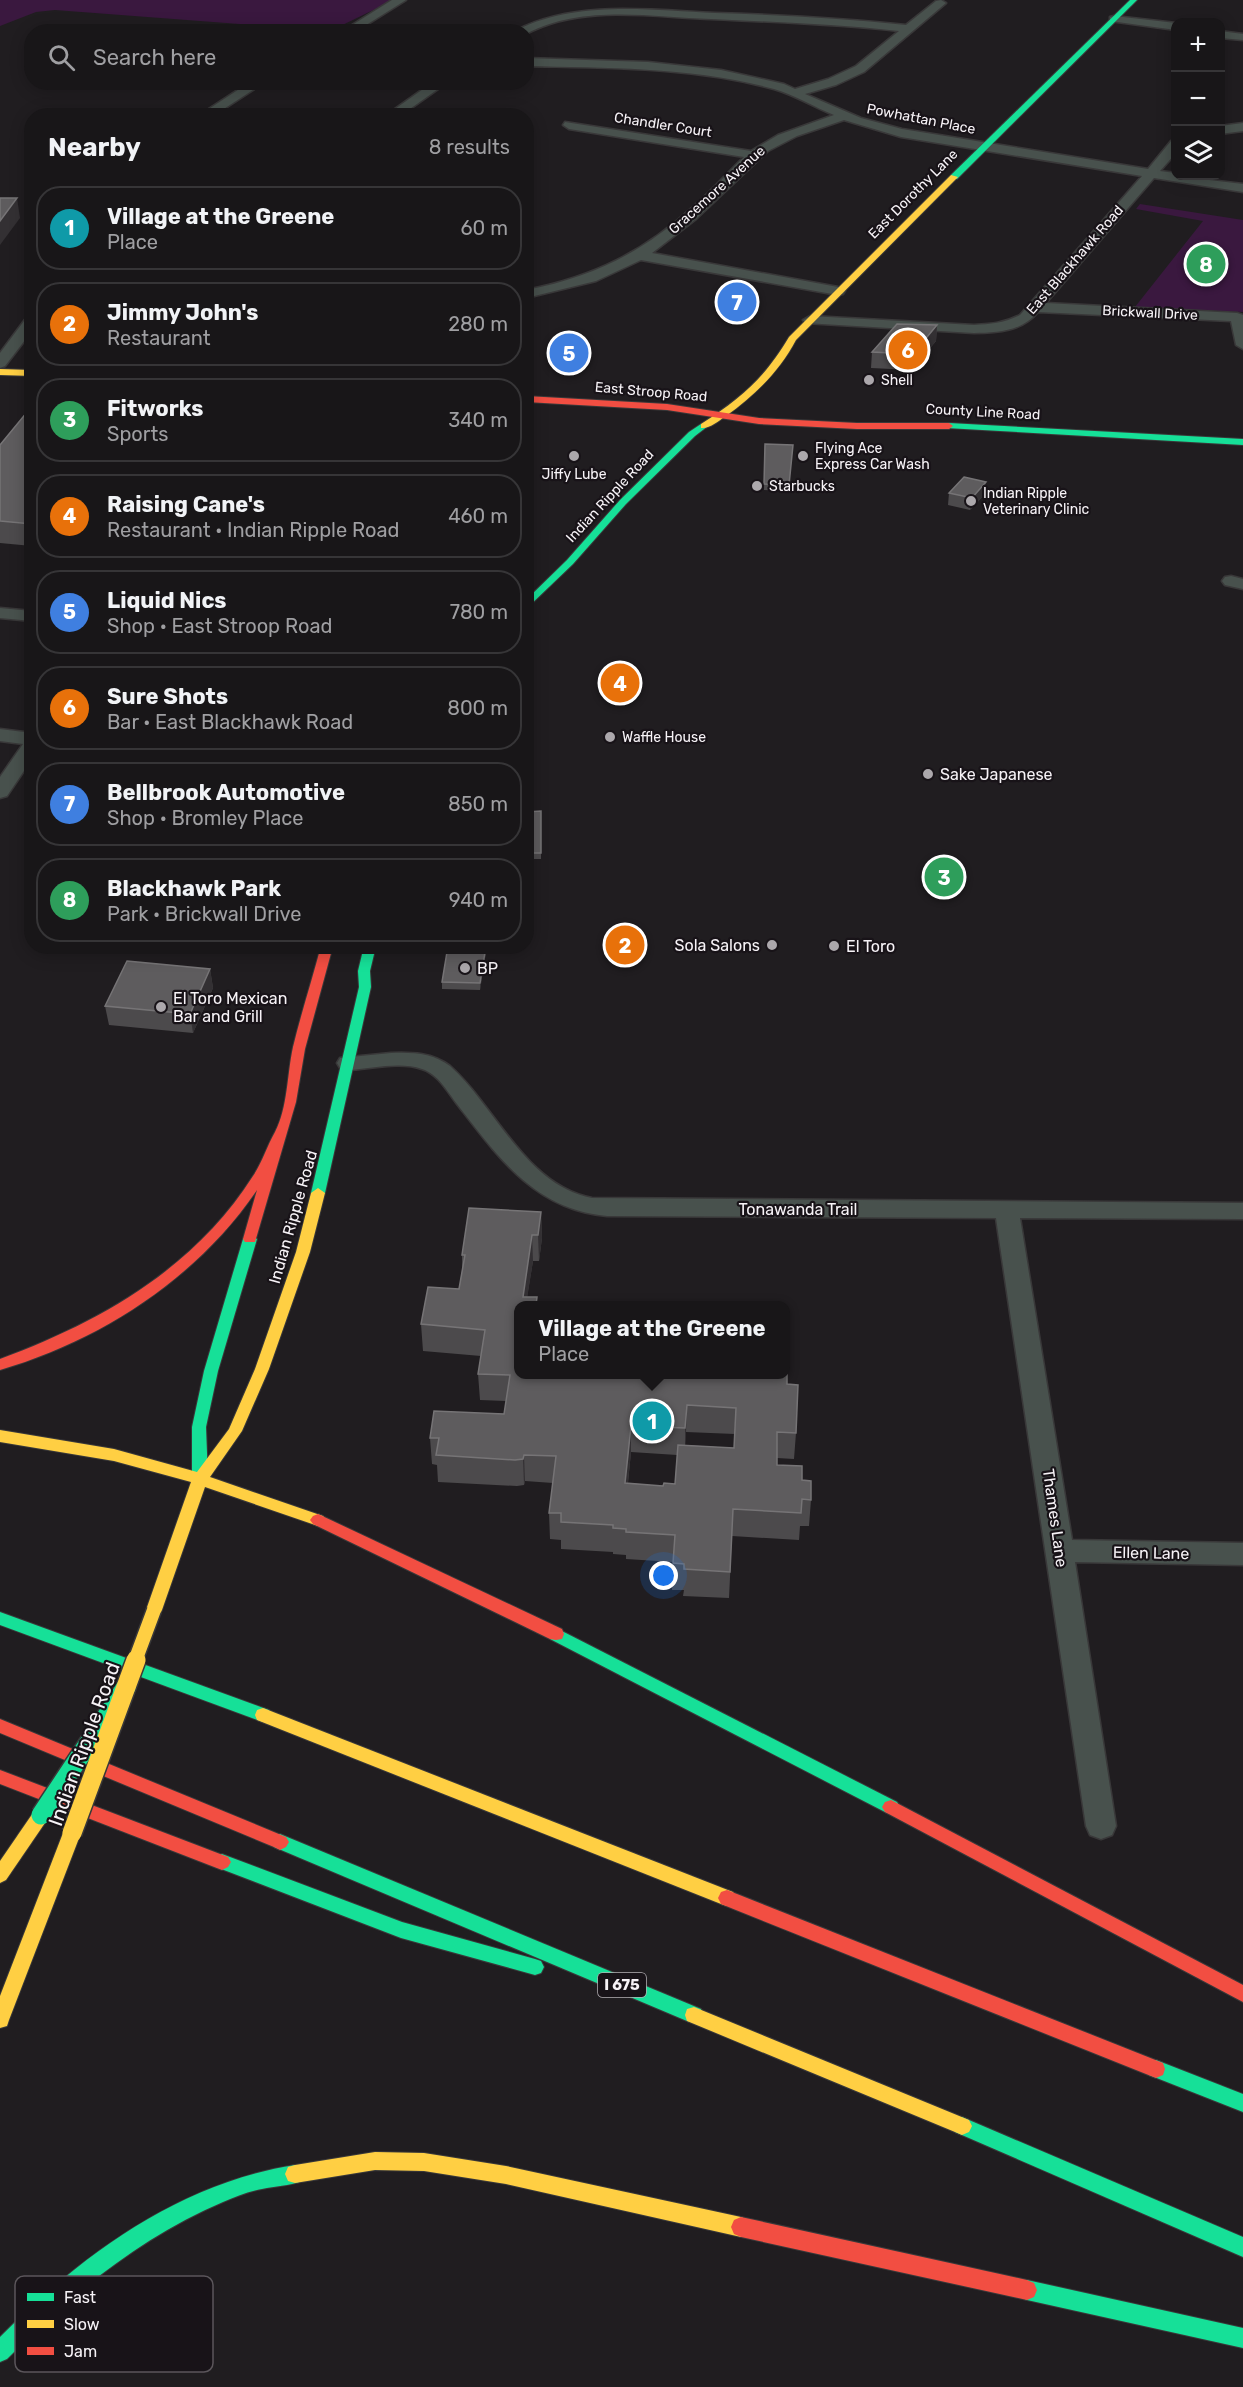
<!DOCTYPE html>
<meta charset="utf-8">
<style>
:root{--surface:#181618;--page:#211f21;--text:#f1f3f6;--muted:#9f9fa2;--line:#363537;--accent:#b45309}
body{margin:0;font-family:Rubik,sans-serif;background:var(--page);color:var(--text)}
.controls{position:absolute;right:18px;top:18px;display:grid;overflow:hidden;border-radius:12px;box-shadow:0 3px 15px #0003}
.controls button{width:54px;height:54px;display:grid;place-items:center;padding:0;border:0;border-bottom:2px solid var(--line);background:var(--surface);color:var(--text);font:30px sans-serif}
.you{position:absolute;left:664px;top:1576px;width:21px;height:21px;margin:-15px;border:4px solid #fff;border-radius:50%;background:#1a73e8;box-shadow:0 0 0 9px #1a73e833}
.badge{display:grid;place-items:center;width:39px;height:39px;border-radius:50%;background:var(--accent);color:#fff;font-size:20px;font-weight:700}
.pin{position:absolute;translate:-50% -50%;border:3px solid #fff;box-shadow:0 2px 6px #0006}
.popup{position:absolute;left:514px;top:1301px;width:276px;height:78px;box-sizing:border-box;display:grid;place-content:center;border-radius:12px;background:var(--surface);filter:drop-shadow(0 2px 4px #0005);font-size:20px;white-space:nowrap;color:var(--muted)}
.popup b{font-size:22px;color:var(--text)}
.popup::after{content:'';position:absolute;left:50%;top:100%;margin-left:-12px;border:12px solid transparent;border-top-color:var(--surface)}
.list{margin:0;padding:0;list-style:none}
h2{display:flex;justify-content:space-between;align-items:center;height:78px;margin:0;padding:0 24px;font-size:26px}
h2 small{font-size:20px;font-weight:400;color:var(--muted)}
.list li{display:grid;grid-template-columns:39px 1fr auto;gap:18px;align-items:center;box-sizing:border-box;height:84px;margin:0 12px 12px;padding:0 12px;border:2px solid var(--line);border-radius:24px}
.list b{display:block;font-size:22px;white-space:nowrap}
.list p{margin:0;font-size:20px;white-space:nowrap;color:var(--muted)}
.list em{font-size:20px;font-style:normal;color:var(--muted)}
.icon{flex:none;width:33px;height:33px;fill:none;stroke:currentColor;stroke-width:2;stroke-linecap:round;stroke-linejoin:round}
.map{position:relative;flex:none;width:1243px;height:2387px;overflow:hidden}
.search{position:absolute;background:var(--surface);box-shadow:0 3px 15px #0003;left:24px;top:24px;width:510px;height:66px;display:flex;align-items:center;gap:15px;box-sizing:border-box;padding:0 21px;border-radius:24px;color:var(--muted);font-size:22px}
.panel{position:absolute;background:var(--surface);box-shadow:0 3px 15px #0003;left:24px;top:108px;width:510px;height:846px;border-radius:24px}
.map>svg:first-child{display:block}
.green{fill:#3a183f}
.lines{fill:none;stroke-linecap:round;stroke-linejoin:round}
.street-casing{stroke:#393839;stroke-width:3}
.fast-casing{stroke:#393839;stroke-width:2}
.slow-casing{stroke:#393839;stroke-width:2}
.jam-casing{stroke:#393839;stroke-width:2}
.street{fill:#48514d;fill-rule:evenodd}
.fast{fill:#16e098;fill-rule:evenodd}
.slow{fill:#ffcf43;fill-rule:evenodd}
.jam{fill:#f24e42;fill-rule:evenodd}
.fast-bridge-casing{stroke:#393839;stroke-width:22;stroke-linecap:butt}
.slow-bridge-far1-casing{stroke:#393839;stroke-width:17;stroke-linecap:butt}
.slow-bridge-casing{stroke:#393839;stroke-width:22;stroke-linecap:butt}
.fast-bridge{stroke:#16e098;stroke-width:19}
.slow-bridge-far1{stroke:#ffcf43;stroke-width:14}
.slow-bridge{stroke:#ffcf43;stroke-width:19}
.wall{fill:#4c4a4c;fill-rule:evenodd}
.shaded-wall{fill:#333033}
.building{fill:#5e5c5e;stroke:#767476;stroke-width:1.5;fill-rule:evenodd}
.poi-dot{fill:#aca8ac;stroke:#181318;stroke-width:2}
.labels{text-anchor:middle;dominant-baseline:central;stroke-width:4.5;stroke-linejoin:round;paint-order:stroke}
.far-street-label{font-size:14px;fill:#f7f3f7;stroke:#181318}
.far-poi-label{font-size:14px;fill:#f7f3f7;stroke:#181318;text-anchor:start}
.shield{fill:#181318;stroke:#b4b0b4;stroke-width:1.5}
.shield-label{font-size:15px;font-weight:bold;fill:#f7f3f7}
.poi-label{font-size:16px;fill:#f7f3f7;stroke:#181318;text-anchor:start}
.street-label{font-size:16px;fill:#f7f3f7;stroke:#181318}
.near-street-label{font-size:20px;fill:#f7f3f7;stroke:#181318}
.key{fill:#181318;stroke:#5b565b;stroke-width:1.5}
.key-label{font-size:16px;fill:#f7f3f7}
</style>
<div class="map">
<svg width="1243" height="2387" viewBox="0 0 1243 2387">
<rect width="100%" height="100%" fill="#201d20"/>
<!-- green -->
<g class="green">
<polygon points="0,0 394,0 330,31 55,10 36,12 0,26"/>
<polygon points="1140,204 1243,220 1243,312 1135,307 1203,221 1136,209"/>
</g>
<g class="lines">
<defs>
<g id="street">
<polygon points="392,0 406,0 355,32 341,32"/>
<path d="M936,1L941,0L946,3L864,72L836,85L805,94L861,118L902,129L1148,169L1171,141L1176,140V153L1160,171L1176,173V176L1243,184V192L1154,178L1046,303L1237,313L1243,315V349L1236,345L1231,321L1038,312C1022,331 998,333 974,333L805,323L803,320L810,316L974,325C991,324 1005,323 1020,315L1142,176L901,137L844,120L797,136L768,151L696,219L652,253L838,287L845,291L843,294L838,295L641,260L596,281L526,298V290C594,277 643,252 694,206C712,191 727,173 744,157L569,129L563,125L565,122L751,151L778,135L834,115C814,107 795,95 774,89C694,67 609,68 526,66V58L648,62L721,70L784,84L795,89L828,79L856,66L899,31C836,24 774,22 711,19C651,17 581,4 526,34V32H516L517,30C576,0 650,10 715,13C779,15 842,18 906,25Z"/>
<polygon points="1114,16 1176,23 1176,30 1110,21 1110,17"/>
<polygon points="1220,31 1243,34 1243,40 1220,38"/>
<polygon points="250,82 265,82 213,116 198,116"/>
<polygon points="433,82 448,82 400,116 385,116"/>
<polygon points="1243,123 1243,131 1220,134 1220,126"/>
<polygon points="32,316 32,331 5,366 0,368 0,353 27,317"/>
<polygon points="1231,576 1243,579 1243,589 1225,585 1222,581 1225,577"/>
<polygon points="0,608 32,611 32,621 0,618"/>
<polygon points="0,729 32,733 32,759 7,796 0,798 0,777 23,744 0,741"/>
<path d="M391,1053C412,1052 433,1053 450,1066C495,1106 526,1186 592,1198L1243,1203V1219L1020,1218L1072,1540L1243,1543V1565L1075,1562L1116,1826L1112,1835L1101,1839L1090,1835L1086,1826L996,1218L607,1216C535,1210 498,1157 457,1104C447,1091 438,1074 422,1069C400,1061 370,1069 348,1070L340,1068L337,1063L340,1058Z"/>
</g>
<g id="fast">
<polygon points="1130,0 1137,0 957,179 951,179 951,175"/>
<polygon points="949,423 1243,439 1243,445 946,428 945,426"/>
<polygon points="701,424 708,426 695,436 626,504 573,564 526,609 526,600 567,560 620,500 689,432"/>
<polygon points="364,946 376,946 370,971 371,987 325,1193 318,1198 311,1193 359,987 358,971"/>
<polygon points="250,1234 257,1239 218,1371 206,1427 208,1479 205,1483 195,1483 192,1479 192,1427 204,1371 243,1239"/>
<polygon points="0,1612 269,1710 271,1715 269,1720 263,1722 0,1625"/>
<polygon points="556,1628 897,1802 900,1807 897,1812 891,1814 885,1812 550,1639 548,1634 550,1629"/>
<polygon points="280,1834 701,2009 703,2015 701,2021 694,2023 687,2021 274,1847 271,1842 274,1837"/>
<polygon points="222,1854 402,1922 535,1959 541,1961 544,1967 541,1973 535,1975 401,1938 216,1867 213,1862 216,1857"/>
<polygon points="1156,2060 1243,2094 1243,2112 1149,2075 1147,2069 1149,2063"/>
<polygon points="962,2117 1243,2237 1243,2257 955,2132 952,2126 955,2120"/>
<path d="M295,2165L302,2167L305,2174L302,2181C289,2186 275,2186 262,2189C249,2191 235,2197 223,2202C139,2238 70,2295 7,2359L0,2362V2337C80,2256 179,2183 295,2165Z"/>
<polygon points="1027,2280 1243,2328 1243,2348 1027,2300 1020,2297 1017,2290 1020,2283"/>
</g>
<g id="slow">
<path d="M951,175L958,177L796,340C779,372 755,395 726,416C718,421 710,429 701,428V424C741,398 764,379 789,337Z"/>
<polygon points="0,369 32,370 32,376 0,375"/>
<polygon points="318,1188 325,1193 310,1252 269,1369 242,1431 210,1477 323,1516 326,1520 323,1524 318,1526 205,1487 162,1610 160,1614 154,1616 148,1614 146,1610 191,1482 114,1461 0,1442 0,1430 114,1449 197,1472 229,1429 255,1369 296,1252 311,1193"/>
<polygon points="263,1708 733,1892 736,1898 733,1904 727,1906 721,1904 257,1720 255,1715 257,1710"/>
<polygon points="41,1808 47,1810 50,1815 47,1820 6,1880 0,1883 0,1861 35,1810"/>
<polygon points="72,1826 78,1828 81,1833 9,2020 7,2026 0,2028 0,1996 63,1833 66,1828"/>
<polygon points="694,2007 969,2120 972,2126 969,2132 962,2135 955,2132 687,2021 685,2015 687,2009"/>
<polygon points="375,2152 424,2153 506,2166 741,2217 748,2220 751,2227 748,2234 741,2237 506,2184 424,2171 375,2170 295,2183 288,2181 285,2174 288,2167 295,2165"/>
</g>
<g id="jam">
<polygon points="526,396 667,404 759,418 857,423 949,423 953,426 949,429 857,429 759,424 667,410 526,402"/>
<path d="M321,946H333L305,1049L296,1102L255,1242H245L243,1239L257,1190C197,1278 102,1340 0,1370V1359C100,1322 194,1269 253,1176C262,1163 267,1146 275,1132C288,1107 287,1074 293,1047C301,1014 312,980 321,946Z"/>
<polygon points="318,1514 562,1629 564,1634 562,1639 556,1640 550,1639 313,1524 310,1520 313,1516"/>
<polygon points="0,1719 286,1837 289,1842 286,1847 280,1850 274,1847 0,1733"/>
<polygon points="0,1770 228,1857 231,1862 228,1867 222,1870 0,1784"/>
<polygon points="891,1800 1243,1985 1243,2002 885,1812 882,1807 885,1802"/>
<polygon points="727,1890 1163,2063 1165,2069 1163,2075 1156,2078 721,1904 718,1898 721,1892"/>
<polygon points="741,2217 1027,2280 1034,2283 1037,2290 1034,2297 1027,2300 741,2237 734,2234 731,2227 734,2220"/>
</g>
</defs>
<!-- street casing -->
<use href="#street" class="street-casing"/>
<!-- fast casing -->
<use href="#fast" class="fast-casing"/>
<!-- slow casing -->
<use href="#slow" class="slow-casing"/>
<!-- jam casing -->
<use href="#jam" class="jam-casing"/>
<!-- street -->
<use href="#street" class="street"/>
<!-- fast -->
<use href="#fast" class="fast"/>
<!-- slow -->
<use href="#slow" class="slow"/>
<!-- jam -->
<use href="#jam" class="jam"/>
<defs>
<polyline id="fast-bridge" points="41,1815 126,1687"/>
<polyline id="slow-bridge-far1" points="135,1661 154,1610"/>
<polyline id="slow-bridge" points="72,1833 136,1660"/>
</defs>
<!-- fast-bridge casing -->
<use href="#fast-bridge" class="fast-bridge-casing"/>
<!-- slow-bridge-far1 casing -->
<use href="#slow-bridge-far1" class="slow-bridge-far1-casing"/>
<!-- slow-bridge casing -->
<use href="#slow-bridge" class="slow-bridge-casing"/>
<!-- fast-bridge -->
<use href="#fast-bridge" class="fast-bridge"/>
<!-- slow-bridge-far1 -->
<use href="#slow-bridge-far1" class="slow-bridge-far1"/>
<!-- slow-bridge -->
<use href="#slow-bridge" class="slow-bridge"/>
</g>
<!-- wall -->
<g class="wall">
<polygon points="937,325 936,341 912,370 871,368 872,352"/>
<polygon points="32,406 32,546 0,543 0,445"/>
<polygon points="765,444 793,445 788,491 764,490"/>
<polygon points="949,493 985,494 970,510 948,505"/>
<polygon points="541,811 541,859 526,859 526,812"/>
<polygon points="448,946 487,946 480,990 442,989 442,982"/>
<polygon points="210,969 213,988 193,1033 109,1025 105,1006"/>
<path d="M541,1212L542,1238L539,1261H533L527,1297L519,1374L787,1384L796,1433L794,1459L777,1458V1465L802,1480L811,1500L809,1526H800L799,1540L732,1536L729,1598L683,1596L684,1590H672L673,1562L626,1559V1555L613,1554V1552L561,1549V1540L550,1539L549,1513L553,1483L525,1481L524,1485L517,1486L438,1482L437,1465L432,1464L430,1438L504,1414L506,1401L480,1400L478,1374L481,1356L423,1351L421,1324L459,1289L462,1270V1255ZM686,1432L735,1434L734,1448L685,1445ZM631,1452L677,1455L675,1484L663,1486L628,1483Z"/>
</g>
<!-- shaded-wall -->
<g class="shaded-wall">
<polygon points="17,198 20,218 0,245 0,221"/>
<polygon points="937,325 936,341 912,370 913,354"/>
<polygon points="986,482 985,494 970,510 972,498"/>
<polygon points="486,946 487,946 480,990 480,983"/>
<polygon points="210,969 213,988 193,1033 190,1014"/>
<polygon points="541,1212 542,1238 539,1261 538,1235"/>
<polygon points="532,1235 533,1261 526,1305 523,1297"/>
<polygon points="687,1405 686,1432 685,1455 685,1428"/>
<polygon points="631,1426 631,1452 625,1510 625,1483"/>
<polygon points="524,1455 525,1481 524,1485 523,1459"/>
</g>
<!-- building -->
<g class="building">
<polygon points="0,198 17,198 0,221"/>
<polygon points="897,324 937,325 913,354 872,352"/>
<polygon points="32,406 32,524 0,521 0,445"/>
<polygon points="765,444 793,445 789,485 764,484"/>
<polygon points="964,477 986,482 972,498 949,493"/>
<polygon points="541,811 541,853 526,853 526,812"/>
<polygon points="448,946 486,946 480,983 442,982"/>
<polygon points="127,961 210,969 190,1014 105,1006"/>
<path d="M469,1208L541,1212L538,1235H532L523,1297H537L536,1305H519V1374H786V1370H787V1384L798,1385L796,1433L777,1432V1465L802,1466V1480L811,1481V1500L802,1499L801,1513L733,1509L730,1572L684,1569V1564L673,1563L675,1535L626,1532V1529L613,1528V1525L561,1522V1513H549L556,1456L524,1455L523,1459L515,1460L436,1455L439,1438H430L434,1411L504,1414L510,1375L478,1374L485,1330L421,1324L428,1287L459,1289L465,1255H462ZM687,1405L736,1408L734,1448L678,1445L675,1484L664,1483L663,1486L625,1483L631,1426L685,1428Z"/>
</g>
<!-- markers -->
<g class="poi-dot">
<circle cx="869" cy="380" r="6"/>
<circle cx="574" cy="456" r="6"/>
<circle cx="803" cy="456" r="6"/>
<circle cx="757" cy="486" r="6"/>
<circle cx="971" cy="501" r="6"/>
<circle cx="610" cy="737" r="6"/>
<circle cx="928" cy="774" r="6"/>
<circle cx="772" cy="945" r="6"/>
<circle cx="834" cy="946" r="6"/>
<circle cx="465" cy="968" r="6"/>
<circle cx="161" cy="1007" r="6"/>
</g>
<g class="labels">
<!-- far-street labels -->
<g class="far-street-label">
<text transform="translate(921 119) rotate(11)">Powhattan Place</text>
<text transform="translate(663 125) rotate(9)">Chandler Court</text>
<text transform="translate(717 190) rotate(-42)">Gracemore Avenue</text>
<text transform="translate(913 194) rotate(-45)">East Dorothy Lane</text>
<text transform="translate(1075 260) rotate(-49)">East Blackhawk Road</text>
<text transform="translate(1150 313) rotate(3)">Brickwall Drive</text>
<text transform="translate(651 392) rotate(5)">East Stroop Road</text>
<text transform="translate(983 412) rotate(3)">County Line Road</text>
<text transform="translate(610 496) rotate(-47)">Indian Ripple Road</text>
</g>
<!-- far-poi labels -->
<g class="far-poi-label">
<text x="881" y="380">Shell</text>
<text x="815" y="448">Flying Ace<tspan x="815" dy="16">Express Car Wash</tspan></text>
<text x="574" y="474" text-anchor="middle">Jiffy Lube</text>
<text x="769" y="486">Starbucks</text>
<text x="983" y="493">Indian Ripple<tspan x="983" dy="16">Veterinary Clinic</tspan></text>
<text x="622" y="737">Waffle House</text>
</g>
<!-- shield labels -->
<rect class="shield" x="598" y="1973" width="48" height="24" rx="4.5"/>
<g class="shield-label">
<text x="622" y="1985">I 675</text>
</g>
<!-- poi labels -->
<g class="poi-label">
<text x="940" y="774">Sake Japanese</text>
<text x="760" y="945" text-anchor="end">Sola Salons</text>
<text x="846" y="946">El Toro</text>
<text x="477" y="968">BP</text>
<text x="173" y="998">El Toro Mexican<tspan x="173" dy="18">Bar and Grill</tspan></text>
</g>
<!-- street labels -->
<g class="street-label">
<text x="798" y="1209">Tonawanda Trail</text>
<text transform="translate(293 1217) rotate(-74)">Indian Ripple Road</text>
<text transform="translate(1055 1518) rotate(82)">Thames Lane</text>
<text transform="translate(1151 1553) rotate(1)">Ellen Lane</text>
</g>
<!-- near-street labels -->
<g class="near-street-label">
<text transform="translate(84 1744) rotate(-70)">Indian Ripple Road</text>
</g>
</g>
<!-- legend -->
<rect x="15" y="2276" width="198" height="96" rx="9" class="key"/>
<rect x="27" y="2293" width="27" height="8" fill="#16e098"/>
<rect x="27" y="2320" width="27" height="8" fill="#ffcf43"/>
<rect x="27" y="2347" width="27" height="8" fill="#f24e42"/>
<g class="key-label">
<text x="64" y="2303">Fast</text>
<text x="64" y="2330">Slow</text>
<text x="64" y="2357">Jam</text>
</g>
</svg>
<div class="controls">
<button>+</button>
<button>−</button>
<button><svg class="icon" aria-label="layers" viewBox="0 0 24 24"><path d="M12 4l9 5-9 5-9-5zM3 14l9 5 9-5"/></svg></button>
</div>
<div class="you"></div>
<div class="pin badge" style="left:652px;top:1421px;background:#0f9aa8">1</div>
<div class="popup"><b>Village at the Greene</b>Place</div>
<div class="pin badge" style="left:625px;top:945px;background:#e8710a">2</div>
<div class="pin badge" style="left:944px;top:877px;background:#2e9e5b">3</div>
<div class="pin badge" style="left:620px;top:683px;background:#e8710a">4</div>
<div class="pin badge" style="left:569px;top:353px;background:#3f7fe0">5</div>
<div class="pin badge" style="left:908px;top:350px;background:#e8710a">6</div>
<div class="pin badge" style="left:737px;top:302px;background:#3f7fe0">7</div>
<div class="pin badge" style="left:1206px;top:264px;background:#2e9e5b">8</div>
<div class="search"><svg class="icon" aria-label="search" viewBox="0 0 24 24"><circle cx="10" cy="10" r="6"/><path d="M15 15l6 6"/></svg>Search here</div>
<section class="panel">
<h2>Nearby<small>8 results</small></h2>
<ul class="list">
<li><span class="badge" style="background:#0f9aa8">1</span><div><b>Village at the Greene</b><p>Place</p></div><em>60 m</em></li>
<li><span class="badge" style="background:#e8710a">2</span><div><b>Jimmy John's</b><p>Restaurant</p></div><em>280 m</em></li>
<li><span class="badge" style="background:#2e9e5b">3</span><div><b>Fitworks</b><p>Sports</p></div><em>340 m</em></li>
<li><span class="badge" style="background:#e8710a">4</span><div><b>Raising Cane's</b><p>Restaurant · Indian Ripple Road</p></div><em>460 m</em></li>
<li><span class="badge" style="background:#3f7fe0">5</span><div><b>Liquid Nics</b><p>Shop · East Stroop Road</p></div><em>780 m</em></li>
<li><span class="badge" style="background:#e8710a">6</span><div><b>Sure Shots</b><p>Bar · East Blackhawk Road</p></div><em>800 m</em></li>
<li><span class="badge" style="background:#3f7fe0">7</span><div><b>Bellbrook Automotive</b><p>Shop · Bromley Place</p></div><em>850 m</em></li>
<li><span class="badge" style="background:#2e9e5b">8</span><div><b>Blackhawk Park</b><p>Park · Brickwall Drive</p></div><em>940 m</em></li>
</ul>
</section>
</div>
